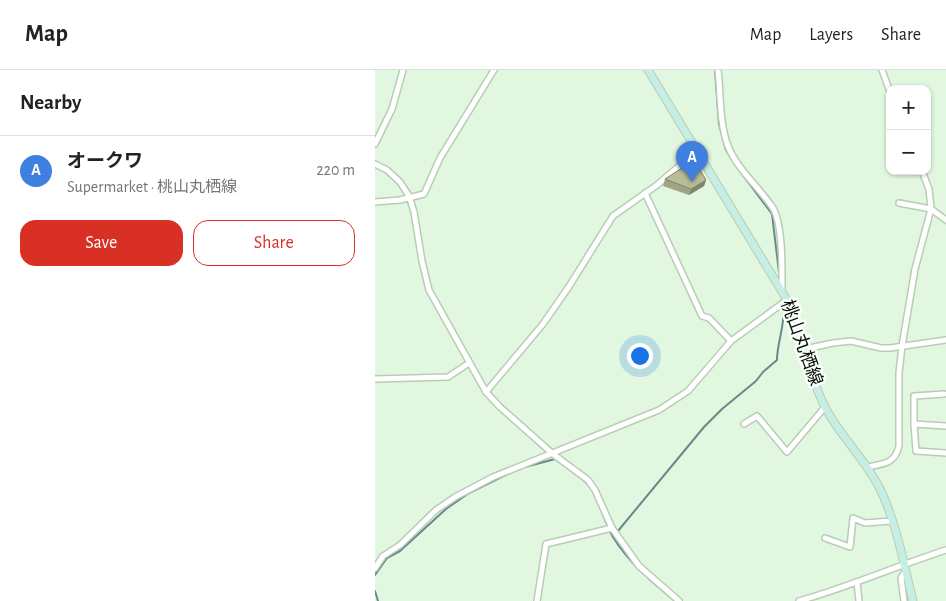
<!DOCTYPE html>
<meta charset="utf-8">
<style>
:root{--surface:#fff;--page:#f2f2f2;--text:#222;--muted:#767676;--line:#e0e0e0;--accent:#d93025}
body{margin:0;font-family:"Alegreya Sans","Noto Sans JP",sans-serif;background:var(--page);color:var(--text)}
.controls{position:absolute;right:15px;top:15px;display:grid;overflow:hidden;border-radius:10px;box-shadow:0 1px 4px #0004}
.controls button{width:45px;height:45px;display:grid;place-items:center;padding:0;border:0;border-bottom:1px solid var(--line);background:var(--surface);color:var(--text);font:25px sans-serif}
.you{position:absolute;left:264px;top:285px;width:18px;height:18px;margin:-12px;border:4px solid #fff;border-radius:50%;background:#1a73e8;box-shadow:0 0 0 8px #1a73e833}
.badge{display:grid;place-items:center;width:32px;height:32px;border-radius:50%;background:var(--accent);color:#fff;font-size:16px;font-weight:700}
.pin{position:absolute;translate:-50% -41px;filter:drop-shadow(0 1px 2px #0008)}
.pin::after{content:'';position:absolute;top:26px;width:18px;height:15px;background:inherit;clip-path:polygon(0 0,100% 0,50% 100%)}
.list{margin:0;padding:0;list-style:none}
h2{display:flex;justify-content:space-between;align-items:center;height:65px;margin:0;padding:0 20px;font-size:21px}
h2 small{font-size:16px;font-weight:400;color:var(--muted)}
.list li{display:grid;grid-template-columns:32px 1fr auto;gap:15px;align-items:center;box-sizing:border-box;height:70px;padding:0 20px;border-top:1px solid var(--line)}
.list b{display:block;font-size:19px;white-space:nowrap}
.list p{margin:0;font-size:16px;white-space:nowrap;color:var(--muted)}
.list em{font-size:16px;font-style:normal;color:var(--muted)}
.actions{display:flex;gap:10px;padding:15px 20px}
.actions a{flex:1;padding:11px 0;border:1px solid var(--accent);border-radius:15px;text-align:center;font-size:18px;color:var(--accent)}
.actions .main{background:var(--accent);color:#fff}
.map{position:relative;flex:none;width:571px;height:531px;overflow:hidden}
header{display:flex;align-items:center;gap:30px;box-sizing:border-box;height:70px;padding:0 25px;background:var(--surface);border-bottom:1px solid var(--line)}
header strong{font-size:24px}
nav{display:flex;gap:28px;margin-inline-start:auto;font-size:18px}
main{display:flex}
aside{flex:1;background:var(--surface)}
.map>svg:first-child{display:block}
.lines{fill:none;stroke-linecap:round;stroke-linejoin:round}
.stream{stroke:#68888a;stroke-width:2}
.street-casing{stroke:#b8cdb6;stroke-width:8}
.secondary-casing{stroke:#b8cdb6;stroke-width:9}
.street{stroke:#fff;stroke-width:5}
.secondary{stroke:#c6eee5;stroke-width:7}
.wall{fill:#a0a384}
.shaded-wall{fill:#82846c}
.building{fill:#babd9a;stroke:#82846c}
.labels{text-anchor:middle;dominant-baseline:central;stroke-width:5;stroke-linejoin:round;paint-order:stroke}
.street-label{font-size:18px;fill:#091009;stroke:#fafefa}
</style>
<header>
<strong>Map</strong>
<nav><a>Map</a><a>Layers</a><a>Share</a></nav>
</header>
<main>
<aside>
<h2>Nearby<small></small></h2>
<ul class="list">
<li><span class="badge" style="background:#3f7fe0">A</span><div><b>オークワ</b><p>Supermarket · 桃山丸栖線</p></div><em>220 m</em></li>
</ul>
<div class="actions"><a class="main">Save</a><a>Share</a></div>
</aside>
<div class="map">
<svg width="571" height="531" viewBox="0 0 571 531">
<rect width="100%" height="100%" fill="#e1f7df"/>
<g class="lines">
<!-- stream -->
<g class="stream">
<polyline points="340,0 344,54 351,80 361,96 397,144 405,211"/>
<path d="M150,397L180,389C192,398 207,406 216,418C226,433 229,452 238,467C254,493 277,512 300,531"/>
<path d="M238,467L329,357L347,339L381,311L388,302L402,290C402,272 411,253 408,236"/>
<polyline points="0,505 12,488 25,481 71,439 94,423 141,400"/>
<polyline points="0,521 3,531"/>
</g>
<defs>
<g id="street">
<path d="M343,0C346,24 344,52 353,76C362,99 384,117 398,138C408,155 407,200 407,221"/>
<polyline points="507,0 515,22"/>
<polyline points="0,74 17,39 28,0"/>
<polyline points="0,94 12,100 25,112 34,126 39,142 47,191 54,220 111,322 125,337 178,384 213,410 220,420 237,458 264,496 304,531"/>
<polyline points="270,123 327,246 334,248 356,271"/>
<polyline points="0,132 25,130 49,124 65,88 119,0"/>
<polyline points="524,133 556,139 571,150"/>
<polyline points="430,279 458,273 476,271 506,278 515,278 571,270"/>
<polyline points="0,309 73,307 94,293"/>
<polyline points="111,322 168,254 193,218 238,146 282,115 323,80"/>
<polyline points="369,354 382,346 412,382 450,337"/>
<polyline points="539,354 539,326 569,324"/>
<polyline points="571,356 539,354 541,381 571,383"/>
<path d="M492,397C508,394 520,394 524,376V303L527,276L540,199L556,139L554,119L547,101"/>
<polyline points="450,468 475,477 478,448 490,453 517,451"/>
<polyline points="0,498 8,486 25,475 61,440 80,427 118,407 284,340 313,321 356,271 412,230"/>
<polyline points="482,512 484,531"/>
<polyline points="162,531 171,474 237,458"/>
<path d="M424,531C474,517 521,496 571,480"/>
<polyline points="529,531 526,508 530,502"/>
</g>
<path id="secondary" d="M273,0L412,230C428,264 432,301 449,335C464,366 491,389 506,421C522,455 529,495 538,531"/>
</defs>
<!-- street casing -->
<use href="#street" class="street-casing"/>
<!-- secondary casing -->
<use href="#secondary" class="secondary-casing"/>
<!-- street -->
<use href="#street" class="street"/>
<!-- secondary -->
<use href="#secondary" class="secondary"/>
</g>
<!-- wall -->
<polygon class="wall" points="290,109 331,110 329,116 314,125 288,116"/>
<!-- shaded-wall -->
<polygon class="shaded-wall" points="331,110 329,116 314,125 316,119"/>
<!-- building -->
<polygon class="building" points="319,90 331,110 316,119 290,109"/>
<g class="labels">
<!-- street labels -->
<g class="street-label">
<text transform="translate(426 273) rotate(70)">桃山丸栖線</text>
</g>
</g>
</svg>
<div class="controls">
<button>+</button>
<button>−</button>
</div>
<div class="you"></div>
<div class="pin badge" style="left:317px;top:112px;background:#3f7fe0">A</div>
</div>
</main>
